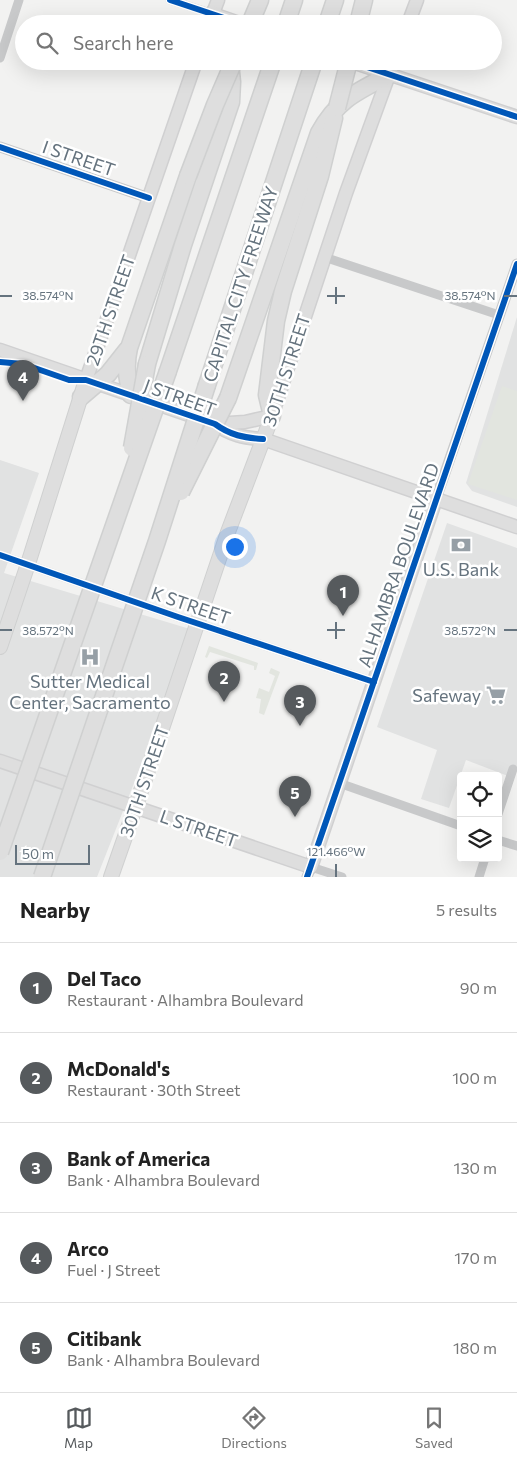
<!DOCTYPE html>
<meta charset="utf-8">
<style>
:root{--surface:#fff;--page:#f6f6f6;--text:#222;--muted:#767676;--line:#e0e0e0;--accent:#565a5d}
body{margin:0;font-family:Commissioner,sans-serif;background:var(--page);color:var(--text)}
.controls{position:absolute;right:15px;bottom:15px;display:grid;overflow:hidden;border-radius:5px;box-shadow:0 5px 20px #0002}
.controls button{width:45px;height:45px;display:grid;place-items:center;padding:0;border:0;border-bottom:1px solid var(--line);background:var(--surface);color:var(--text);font:25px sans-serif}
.scale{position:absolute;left:15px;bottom:12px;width:75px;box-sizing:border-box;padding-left:5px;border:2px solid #65737e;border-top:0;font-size:14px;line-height:18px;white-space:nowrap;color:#65737e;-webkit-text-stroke:4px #fff;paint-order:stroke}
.you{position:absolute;left:234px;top:546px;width:18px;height:18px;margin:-12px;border:4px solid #fff;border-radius:50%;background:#1a73e8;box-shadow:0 0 0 8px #1a73e833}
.badge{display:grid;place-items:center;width:32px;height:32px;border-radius:50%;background:var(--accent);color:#fff;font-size:16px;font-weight:700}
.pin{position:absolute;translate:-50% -41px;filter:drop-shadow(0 1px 2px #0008)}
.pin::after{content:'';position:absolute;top:26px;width:18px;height:15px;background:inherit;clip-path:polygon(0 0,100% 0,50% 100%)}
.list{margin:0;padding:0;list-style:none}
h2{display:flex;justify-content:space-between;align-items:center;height:65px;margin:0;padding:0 20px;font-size:21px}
h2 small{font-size:16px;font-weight:400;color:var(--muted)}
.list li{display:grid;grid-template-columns:32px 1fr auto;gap:15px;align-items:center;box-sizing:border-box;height:90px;padding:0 20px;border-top:1px solid var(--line)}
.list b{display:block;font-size:19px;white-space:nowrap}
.list p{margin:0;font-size:16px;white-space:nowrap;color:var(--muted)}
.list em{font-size:16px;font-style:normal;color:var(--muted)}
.icon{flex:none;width:28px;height:28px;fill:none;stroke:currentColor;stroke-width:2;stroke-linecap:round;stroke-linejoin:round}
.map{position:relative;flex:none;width:517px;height:877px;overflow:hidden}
.search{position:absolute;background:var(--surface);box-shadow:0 5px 20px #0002;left:15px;right:15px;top:15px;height:55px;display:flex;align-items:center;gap:12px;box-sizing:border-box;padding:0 18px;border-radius:28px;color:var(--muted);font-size:19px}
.sheet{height:515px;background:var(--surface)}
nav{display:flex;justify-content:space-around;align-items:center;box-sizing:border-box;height:70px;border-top:1px solid var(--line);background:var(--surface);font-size:14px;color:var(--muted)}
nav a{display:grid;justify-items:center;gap:2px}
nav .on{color:var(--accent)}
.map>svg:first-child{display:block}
.built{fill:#e1e2e2}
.green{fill:#e2e5df}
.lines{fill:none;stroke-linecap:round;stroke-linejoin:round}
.secondary-casing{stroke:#d0d0d1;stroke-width:15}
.primary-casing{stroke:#cfd0d0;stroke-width:16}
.motorway-casing{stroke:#cfd0d0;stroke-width:19}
.minor{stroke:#c8c9ca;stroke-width:9}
.tertiary{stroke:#c8c9ca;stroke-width:11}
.secondary{stroke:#dedede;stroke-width:12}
.primary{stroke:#dedede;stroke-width:14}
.motorway{stroke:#dedede;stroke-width:16}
.motorway-bridge-casing{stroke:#cfd0d0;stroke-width:19;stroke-linecap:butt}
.motorway-bridge{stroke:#dedede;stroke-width:16}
.cycleway-casing{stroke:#fff;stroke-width:9}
.cycleway{stroke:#0057b8;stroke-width:6}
.ticks{fill:none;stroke:#65737e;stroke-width:2}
.labels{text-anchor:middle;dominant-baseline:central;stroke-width:5;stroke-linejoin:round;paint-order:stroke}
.street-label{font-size:18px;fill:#65737e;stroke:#fff}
.poi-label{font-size:18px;fill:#65737e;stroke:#fff}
.ticks-label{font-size:12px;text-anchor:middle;fill:#65737e;stroke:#fff;stroke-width:5;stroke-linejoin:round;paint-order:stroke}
</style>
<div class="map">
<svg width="517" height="877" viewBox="0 0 517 877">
<rect width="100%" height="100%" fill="#f2f2f1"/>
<!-- built -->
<g class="built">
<polygon points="517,317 517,507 472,491 466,483"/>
<polygon points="0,460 39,473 4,573 190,629 153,735 97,877 0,877"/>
<polygon points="447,523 517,548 517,769 513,778 466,760 449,808 421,799 437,750 377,727"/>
</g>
<!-- green -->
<g class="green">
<polygon points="502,386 517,391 517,500 468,484"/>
<polygon points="209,646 258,663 256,670 254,670 254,666 210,652 207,658 205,657"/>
<polygon points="271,668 280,672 264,715 259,713 261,699 256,698 259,688 269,692 275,676 269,673"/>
</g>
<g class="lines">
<defs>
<g id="secondary">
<polyline points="213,14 242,24"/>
<polyline points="210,21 218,0"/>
<polyline points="408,24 417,0"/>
<polyline points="349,61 517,117"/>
<path d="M0,350L215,424C230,435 244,438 263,439L517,527"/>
<polyline points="86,380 196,61"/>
<polyline points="215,424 245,422 272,416 346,193 394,61"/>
<polyline points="0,761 311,867 436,499"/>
</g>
<g id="primary">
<polyline points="0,647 28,564 86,380"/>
<polyline points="111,877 141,791 228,532 272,416"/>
</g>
<g id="motorway">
<polyline points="213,14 218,24"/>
<polyline points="250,24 260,0"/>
<polyline points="286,24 294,0"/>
<polyline points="327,24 335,0"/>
<polyline points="358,24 364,0"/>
<polyline points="147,364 183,245 231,102 232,82 230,63"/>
<polyline points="168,371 273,61"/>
<polyline points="207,385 314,61"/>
<path d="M131,395C127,378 125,365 129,348L188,176"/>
<polyline points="81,397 108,374 127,350"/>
<path d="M228,398L319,133C337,100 356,92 389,75"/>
<polyline points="272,416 267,395 276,321 283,291 320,176 334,118"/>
</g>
</defs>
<!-- secondary casing -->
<use href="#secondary" class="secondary-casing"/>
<!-- primary casing -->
<use href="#primary" class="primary-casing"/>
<!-- motorway casing -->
<use href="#motorway" class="motorway-casing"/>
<!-- minor -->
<g class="minor">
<polyline points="170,0 213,14"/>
<polyline points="0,58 19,0"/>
<polyline points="324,257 499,315"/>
<polyline points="0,555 178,617 374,682"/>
<polyline points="339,783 461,826"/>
<polyline points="498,814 513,769"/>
<polyline points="498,840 517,846"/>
<polyline points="311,867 342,877"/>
<polyline points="479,877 485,858"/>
</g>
<!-- tertiary -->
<g class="tertiary">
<polyline points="0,147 149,198"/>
<polyline points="436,499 517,264"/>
<polyline points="307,877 311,867"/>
</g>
<!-- secondary -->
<use href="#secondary" class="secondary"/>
<!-- primary -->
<use href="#primary" class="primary"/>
<!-- motorway -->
<use href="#motorway" class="motorway"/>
<defs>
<g id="motorway-bridge">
<polyline points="337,108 349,61"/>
<polyline points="188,176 215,105 234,61"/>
<polyline points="132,448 147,364"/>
<polyline points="181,492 228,398"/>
<polyline points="0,852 168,371"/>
<polyline points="42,877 157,541 207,385"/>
</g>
</defs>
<!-- motorway-bridge casing -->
<use href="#motorway-bridge" class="motorway-bridge-casing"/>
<!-- motorway-bridge -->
<use href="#motorway-bridge" class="motorway-bridge"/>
<defs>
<g id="cycleway">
<polyline points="170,0 242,24"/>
<polyline points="349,61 517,117"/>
<polyline points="0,147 149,198"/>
<path d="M0,362L23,364L69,380H86L215,424C230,435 244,438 263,439"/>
<polyline points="0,555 178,617 374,682"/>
<polyline points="307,877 517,264"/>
</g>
</defs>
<!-- cycleway casing -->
<use href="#cycleway" class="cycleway-casing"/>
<!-- cycleway -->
<use href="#cycleway" class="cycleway"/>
</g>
<!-- ticks -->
<path class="ticks" d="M336,287V304M0,296H12M327,296H345M504,296H517M336,622V639M0,630H12M327,630H345M504,630H517M336,864V877"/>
<!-- icons -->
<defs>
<symbol id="bank-bare" viewBox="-9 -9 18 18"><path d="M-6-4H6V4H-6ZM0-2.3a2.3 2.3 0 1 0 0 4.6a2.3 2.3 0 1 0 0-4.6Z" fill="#969fa6" stroke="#fff" stroke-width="2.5" paint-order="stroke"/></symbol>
<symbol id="hospital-bare" viewBox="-9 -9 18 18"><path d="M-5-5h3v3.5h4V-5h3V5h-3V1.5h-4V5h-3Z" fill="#969fa6" stroke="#fff" stroke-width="2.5" paint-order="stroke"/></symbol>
<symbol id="supermarket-bare" viewBox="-9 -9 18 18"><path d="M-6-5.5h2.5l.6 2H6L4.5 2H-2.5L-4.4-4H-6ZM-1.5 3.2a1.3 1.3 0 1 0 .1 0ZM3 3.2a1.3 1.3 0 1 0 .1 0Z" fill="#969fa6" stroke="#fff" stroke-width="2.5" paint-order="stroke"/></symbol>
</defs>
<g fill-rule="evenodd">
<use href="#bank-bare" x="447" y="531" width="28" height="28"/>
<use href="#hospital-bare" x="76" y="643" width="28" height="28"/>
<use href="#supermarket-bare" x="482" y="681" width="28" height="28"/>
</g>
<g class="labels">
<!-- street labels -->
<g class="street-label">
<text transform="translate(79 158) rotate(19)">I STREET</text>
<text transform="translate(240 284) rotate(-72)">CAPITAL CITY FREEWAY</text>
<text transform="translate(110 310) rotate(-71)">29TH STREET</text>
<text transform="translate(286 370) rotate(-72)">30TH STREET</text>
<text transform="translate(180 397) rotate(20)">J STREET</text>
<text transform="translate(398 565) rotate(-71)">ALHAMBRA BOULEVARD</text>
<text transform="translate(191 605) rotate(19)">K STREET</text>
<text transform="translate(144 781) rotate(-71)">30TH STREET</text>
<text transform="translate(199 828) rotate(19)">L STREET</text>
</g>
<!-- poi labels -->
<g class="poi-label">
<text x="461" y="569">U.S. Bank</text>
<text x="90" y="681">Sutter Medical<tspan x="90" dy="21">Center, Sacramento</tspan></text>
<text x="481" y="695" text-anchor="end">Safeway</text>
</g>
</g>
<g class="ticks-label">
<text x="48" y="300">38.574°N</text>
<text x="470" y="300">38.574°N</text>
<text x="48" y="635">38.572°N</text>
<text x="470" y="635">38.572°N</text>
<text x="336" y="856">121.466°W</text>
</g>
</svg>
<div class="controls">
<button><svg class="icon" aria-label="locate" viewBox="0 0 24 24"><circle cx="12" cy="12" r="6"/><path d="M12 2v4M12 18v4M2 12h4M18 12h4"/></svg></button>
<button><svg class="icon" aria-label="layers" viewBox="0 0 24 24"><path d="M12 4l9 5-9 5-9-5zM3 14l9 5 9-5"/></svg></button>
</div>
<div class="scale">50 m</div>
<div class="you"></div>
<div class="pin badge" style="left:343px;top:616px">1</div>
<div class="pin badge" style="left:224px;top:702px">2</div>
<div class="pin badge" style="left:300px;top:726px">3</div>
<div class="pin badge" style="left:23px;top:401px">4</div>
<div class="pin badge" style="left:295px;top:817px">5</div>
<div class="search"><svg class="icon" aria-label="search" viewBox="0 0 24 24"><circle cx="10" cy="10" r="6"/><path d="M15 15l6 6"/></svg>Search here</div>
</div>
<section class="sheet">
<h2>Nearby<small>5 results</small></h2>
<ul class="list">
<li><span class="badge">1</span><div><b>Del Taco</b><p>Restaurant · Alhambra Boulevard</p></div><em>90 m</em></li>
<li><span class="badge">2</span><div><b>McDonald's</b><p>Restaurant · 30th Street</p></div><em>100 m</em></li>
<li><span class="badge">3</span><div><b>Bank of America</b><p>Bank · Alhambra Boulevard</p></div><em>130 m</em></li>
<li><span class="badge">4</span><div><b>Arco</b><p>Fuel · J Street</p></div><em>170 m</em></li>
<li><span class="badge">5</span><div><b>Citibank</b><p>Bank · Alhambra Boulevard</p></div><em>180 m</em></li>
</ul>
</section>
<nav>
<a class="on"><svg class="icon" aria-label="map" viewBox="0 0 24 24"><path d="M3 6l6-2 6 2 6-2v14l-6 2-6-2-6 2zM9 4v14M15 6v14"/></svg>Map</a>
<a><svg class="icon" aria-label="directions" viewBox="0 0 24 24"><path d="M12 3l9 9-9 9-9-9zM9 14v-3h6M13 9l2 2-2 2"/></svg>Directions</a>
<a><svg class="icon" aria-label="saved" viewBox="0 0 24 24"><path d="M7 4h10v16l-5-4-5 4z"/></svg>Saved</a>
</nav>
